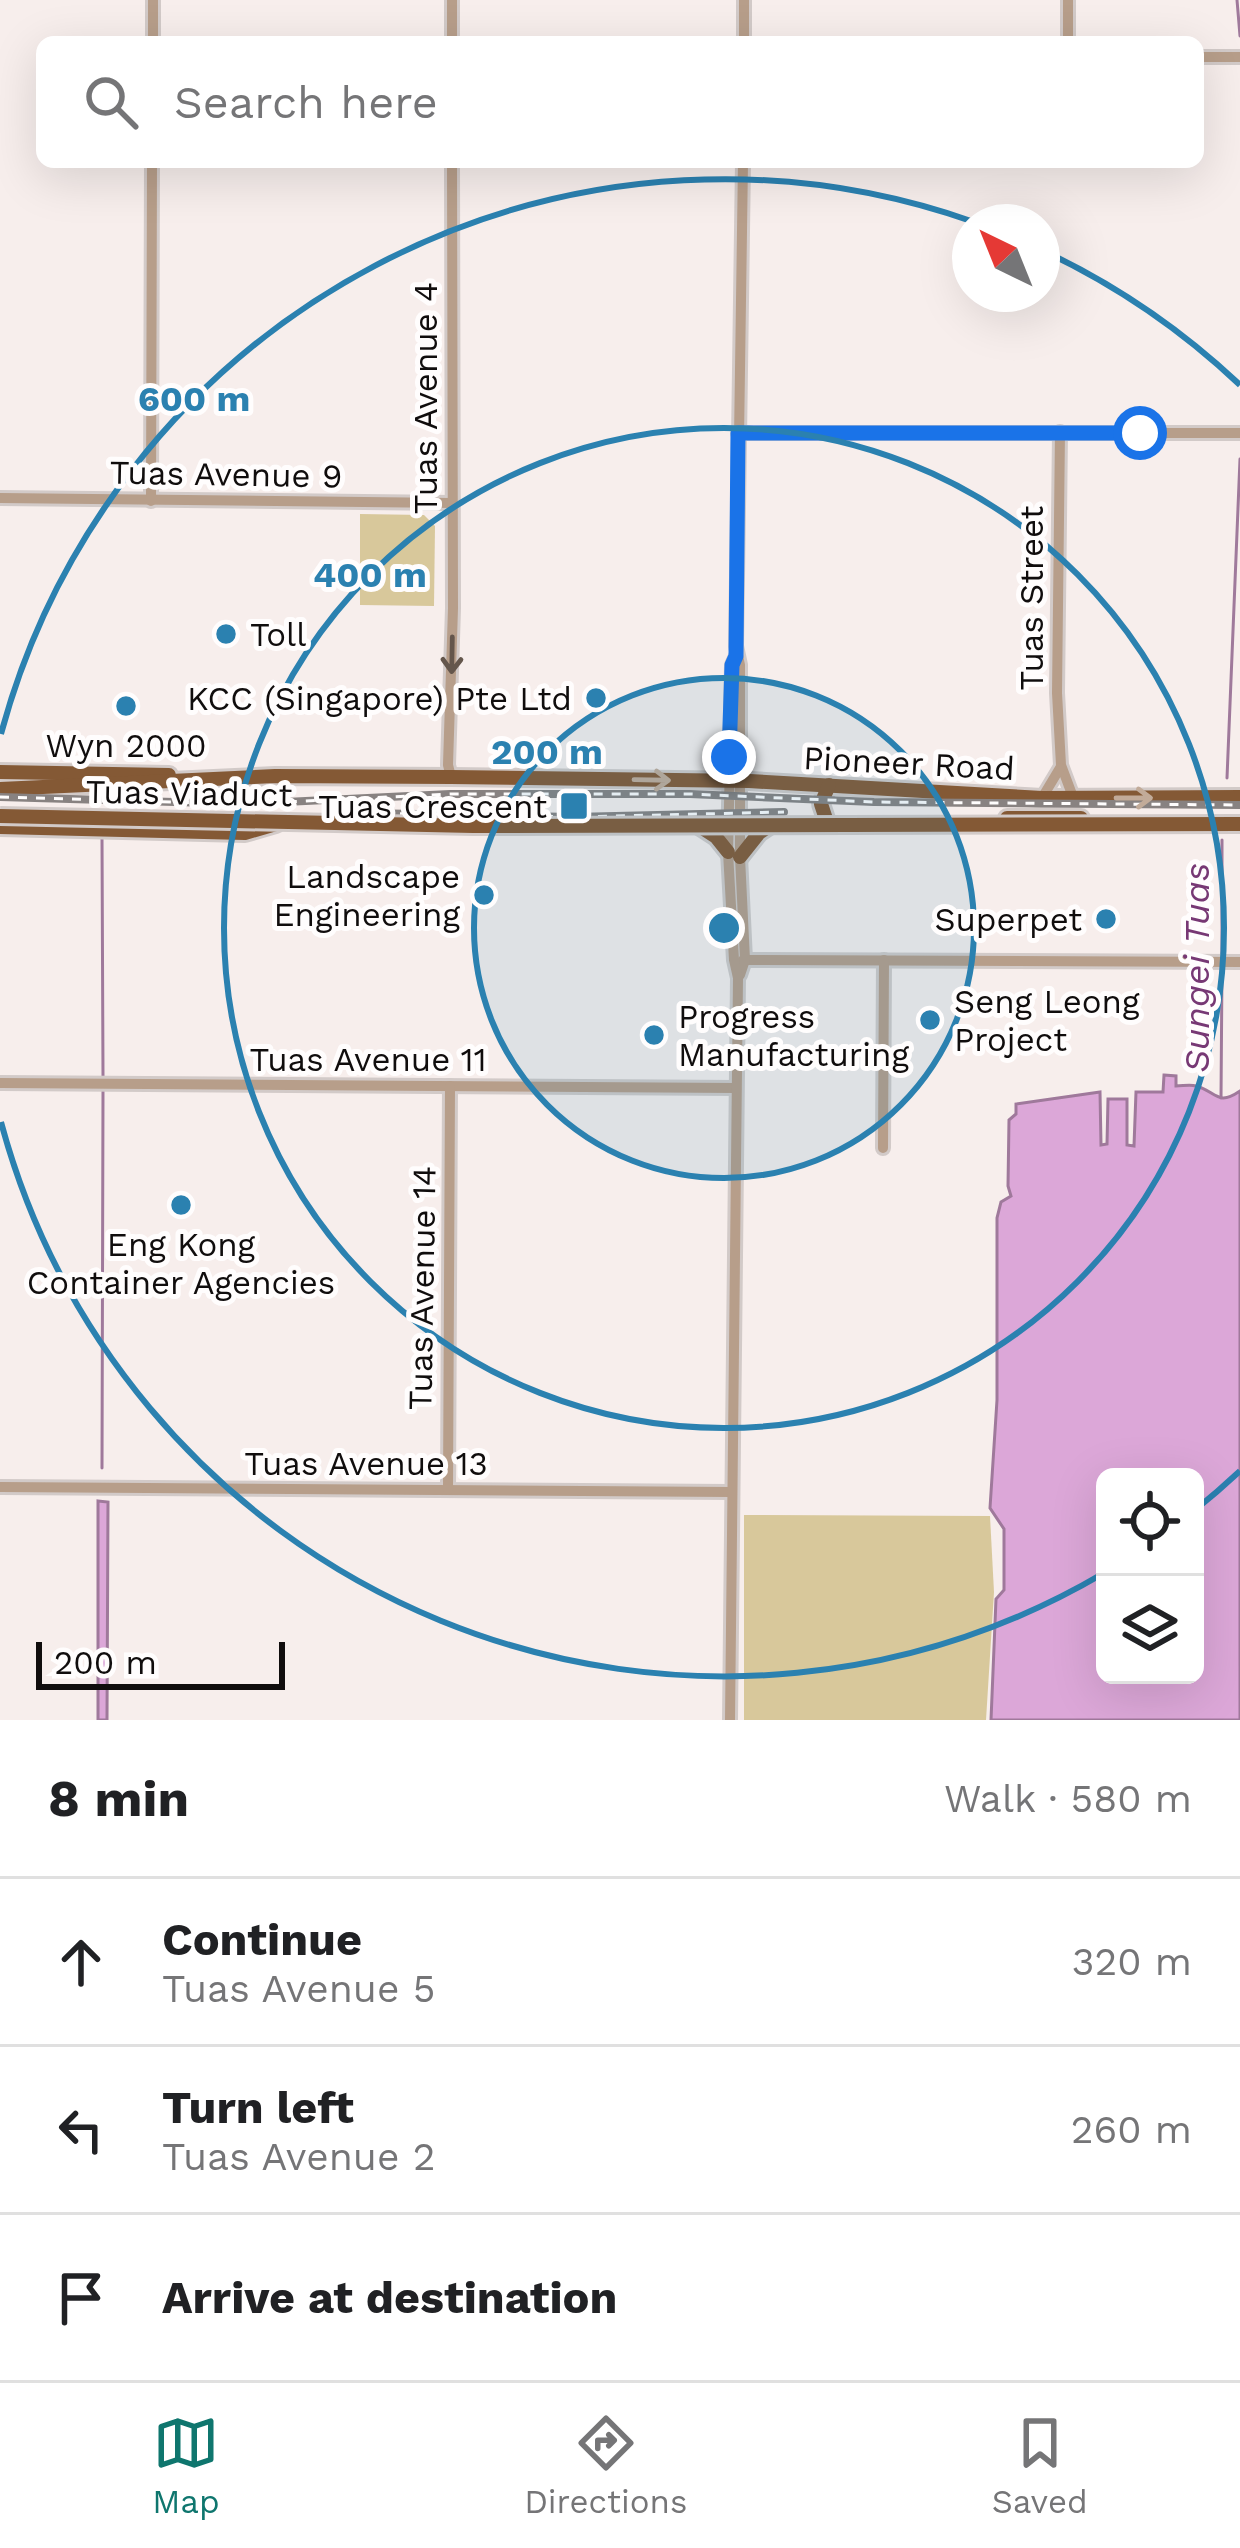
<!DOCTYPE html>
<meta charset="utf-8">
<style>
:root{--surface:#fff;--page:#f6f6f6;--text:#202124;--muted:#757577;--line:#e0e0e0;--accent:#0f766e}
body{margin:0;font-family:"Work Sans",sans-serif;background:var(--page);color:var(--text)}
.controls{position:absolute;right:36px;bottom:36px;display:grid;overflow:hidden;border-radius:18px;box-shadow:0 12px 48px #0002}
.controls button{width:108px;height:108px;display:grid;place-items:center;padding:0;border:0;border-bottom:3px solid var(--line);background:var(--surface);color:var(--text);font:60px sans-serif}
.compass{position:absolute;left:952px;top:204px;width:108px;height:108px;border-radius:50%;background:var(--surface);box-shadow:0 12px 48px #0002;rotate:317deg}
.scale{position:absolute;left:36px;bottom:30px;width:249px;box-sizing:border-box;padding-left:12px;border:6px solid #100d0d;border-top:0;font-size:33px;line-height:42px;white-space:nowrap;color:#100d0d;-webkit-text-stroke:9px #fffdfd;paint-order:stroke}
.stop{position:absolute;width:36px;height:36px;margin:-27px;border:9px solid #1a73e8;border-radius:50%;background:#fff}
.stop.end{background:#1a73e8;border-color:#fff;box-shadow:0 3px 12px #0008}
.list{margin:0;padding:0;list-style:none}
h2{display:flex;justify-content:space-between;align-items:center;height:156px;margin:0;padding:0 48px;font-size:51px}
h2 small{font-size:39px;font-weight:400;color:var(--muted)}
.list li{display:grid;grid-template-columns:78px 1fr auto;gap:36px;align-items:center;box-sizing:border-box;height:168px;padding:0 48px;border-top:3px solid var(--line)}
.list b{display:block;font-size:45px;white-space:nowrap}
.list p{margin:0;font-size:39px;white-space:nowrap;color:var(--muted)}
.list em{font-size:39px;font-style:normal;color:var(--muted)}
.icon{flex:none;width:66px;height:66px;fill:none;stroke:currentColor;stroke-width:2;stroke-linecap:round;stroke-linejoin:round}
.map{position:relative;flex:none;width:1240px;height:1720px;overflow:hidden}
.search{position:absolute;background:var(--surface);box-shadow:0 12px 48px #0002;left:36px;right:36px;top:36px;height:132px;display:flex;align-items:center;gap:30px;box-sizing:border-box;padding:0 42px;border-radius:18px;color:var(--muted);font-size:45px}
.sheet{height:660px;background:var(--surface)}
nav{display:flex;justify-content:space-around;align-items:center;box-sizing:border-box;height:168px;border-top:3px solid var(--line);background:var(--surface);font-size:33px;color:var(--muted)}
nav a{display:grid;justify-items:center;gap:6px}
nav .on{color:var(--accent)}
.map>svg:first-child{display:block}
.green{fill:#d8c89b}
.water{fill:#dca7d8;stroke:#9f799b;stroke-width:3;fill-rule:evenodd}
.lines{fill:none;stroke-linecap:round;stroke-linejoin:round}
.stream{stroke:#9f799b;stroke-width:3}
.minor-casing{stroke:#d2cac8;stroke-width:16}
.major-casing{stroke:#d2cac8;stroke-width:20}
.minor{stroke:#b79e8a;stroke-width:10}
.major{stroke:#845935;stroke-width:14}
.rail-casing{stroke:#888281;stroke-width:8}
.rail{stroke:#fffdfd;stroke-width:3;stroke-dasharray:9;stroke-linecap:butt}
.major-bridge-casing{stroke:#d2cac8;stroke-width:20;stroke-linecap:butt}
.major-bridge{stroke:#845935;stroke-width:14}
.oneway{stroke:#64564c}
.oneway2{stroke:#c2ab99}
.route{stroke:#1a73e8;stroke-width:15}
.ring{fill:none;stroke:#2b81b0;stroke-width:6}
.poi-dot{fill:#2b81b0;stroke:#fffdfd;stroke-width:4.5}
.labels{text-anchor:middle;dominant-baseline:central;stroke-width:10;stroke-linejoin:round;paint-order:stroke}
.street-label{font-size:33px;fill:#100d0d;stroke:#fffdfd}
.poi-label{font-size:33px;fill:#100d0d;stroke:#fffdfd;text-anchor:end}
.water-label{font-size:36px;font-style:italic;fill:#773874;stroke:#fffdfd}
.centre{fill:#2b81b0;stroke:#fffdfd;stroke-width:6}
.ring-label{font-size:36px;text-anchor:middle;font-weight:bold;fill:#2b81b0;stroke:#fffdfd;stroke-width:10;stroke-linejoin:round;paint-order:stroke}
</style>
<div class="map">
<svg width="1240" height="1720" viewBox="0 0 1240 1720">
<rect width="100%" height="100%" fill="#f7eeec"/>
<!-- green -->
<g class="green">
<polygon points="360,514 424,515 435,526 434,606 360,605"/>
<polygon points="744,1515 990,1516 994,1592 986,1720 744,1720"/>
</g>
<!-- water -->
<g class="water">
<path d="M1164,1075L1176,1076V1086C1183,1086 1190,1084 1196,1086C1216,1091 1217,1107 1240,1091V1720H991L996,1599L1004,1590V1529L990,1508L997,1400V1218L1001,1202L1011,1196L1008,1186L1009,1120L1016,1114V1104L1100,1092L1101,1145L1107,1144L1108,1099H1127V1145L1134,1146L1136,1092H1163ZM1105,1477H1195V1675H1105Z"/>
<polygon points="98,1501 108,1502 107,1720 98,1720"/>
</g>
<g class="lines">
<!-- stream -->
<g class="stream">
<polyline points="1237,0 1240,36"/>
<polyline points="1227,778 1240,459"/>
<polyline points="102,837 103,1076"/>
<polyline points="1222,958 1222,840"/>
<polyline points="1221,1098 1222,967"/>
<polyline points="102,1468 103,1091"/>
</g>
<defs>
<g id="minor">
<polyline points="744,0 744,42"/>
<polyline points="153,42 153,0"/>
<polyline points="452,42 452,0"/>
<polyline points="1068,42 1068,0"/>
<polyline points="1198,57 1240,57"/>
<polyline points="1060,432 1057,693 1061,765 1073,797"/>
<polyline points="738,433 1240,433"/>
<polyline points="0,498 452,503"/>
<polyline points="151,501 152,162"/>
<polyline points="451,777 448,765 453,608 452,162"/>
<polyline points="1042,798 1060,768"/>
<polyline points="743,960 1240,962"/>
<polyline points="740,975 745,960 740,857 740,665 736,646 743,162"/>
<polyline points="0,1083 735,1088"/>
<polyline points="883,1148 884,960"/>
<polyline points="0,1487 731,1492"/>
<polyline points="448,1490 450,1086"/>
<polyline points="730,1720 738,978 734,960 728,852 732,665 736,656"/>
</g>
<g id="major">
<polyline points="0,772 169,775"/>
<polyline points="0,789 275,776 451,777 749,781 1042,798 1240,797"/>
<polyline points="1007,818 1081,818"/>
<polyline points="826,819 821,804 829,785"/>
<polyline points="696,824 716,837 728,852"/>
<polyline points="0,827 245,833 276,824"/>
<polyline points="740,857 759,833 774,823"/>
</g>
</defs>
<!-- minor casing -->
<use href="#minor" class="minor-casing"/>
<!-- major casing -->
<use href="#major" class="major-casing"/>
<!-- minor -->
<use href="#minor" class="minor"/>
<!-- major -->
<use href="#major" class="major"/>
<defs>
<g id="rail">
<polyline points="0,797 244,804 450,794 690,794 874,802 1240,805"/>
<polyline points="364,813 573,817 784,812"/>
</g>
</defs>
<!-- rail casing -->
<use href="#rail" class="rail-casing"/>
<!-- rail -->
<use href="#rail" class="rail"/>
<defs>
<polyline id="major-bridge" points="0,816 473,826 1240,824"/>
</defs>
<!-- major-bridge casing -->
<use href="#major-bridge" class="major-bridge-casing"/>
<!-- major-bridge -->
<use href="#major-bridge" class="major-bridge"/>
</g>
<!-- one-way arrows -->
<defs><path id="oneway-shaft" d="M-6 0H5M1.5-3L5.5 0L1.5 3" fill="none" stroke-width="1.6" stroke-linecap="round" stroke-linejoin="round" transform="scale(3)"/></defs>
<use class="oneway" href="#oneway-shaft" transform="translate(452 655) rotate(91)"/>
<g class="oneway2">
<use href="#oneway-shaft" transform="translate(652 780) rotate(1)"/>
<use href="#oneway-shaft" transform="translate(1134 798)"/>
</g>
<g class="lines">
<!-- route -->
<polyline class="route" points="729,757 732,665 736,656 738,433 1140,433"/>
</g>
<!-- distance rings -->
<circle cx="724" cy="928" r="250" fill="#2b81b0" fill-opacity=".12"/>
<g class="ring">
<circle cx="724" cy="928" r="250"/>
<circle cx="724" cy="928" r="500"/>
<path d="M1240 1471A749 749 0 0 1 1195 1510M1104 1573A749 749 0 0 1 1 1122M1 734A749 749 0 0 1 974 222M1046 252A749 749 0 0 1 1240 385"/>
</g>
<!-- markers -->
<g class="poi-dot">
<circle cx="226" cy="634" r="12"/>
<circle cx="596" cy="698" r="12"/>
<circle cx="126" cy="706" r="12"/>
<rect x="559" y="791" width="30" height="30" rx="6"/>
<circle cx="484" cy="895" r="12"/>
<circle cx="1106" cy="919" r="12"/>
<circle cx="930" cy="1020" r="12"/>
<circle cx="654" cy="1035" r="12"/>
<circle cx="181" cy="1205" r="12"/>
</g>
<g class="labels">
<!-- street labels -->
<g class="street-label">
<text transform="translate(425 398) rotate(-90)">Tuas Avenue 4</text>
<text transform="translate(226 474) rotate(1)">Tuas Avenue 9</text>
<text transform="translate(1031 598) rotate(-90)">Tuas Street</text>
<text transform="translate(909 763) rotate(3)">Pioneer Road</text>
<text transform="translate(189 793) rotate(1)">Tuas Viaduct</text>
<text x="368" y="1059">Tuas Avenue 11</text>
<text transform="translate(422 1288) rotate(-89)">Tuas Avenue 14</text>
<text x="366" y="1463">Tuas Avenue 13</text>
</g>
<!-- poi labels -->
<g class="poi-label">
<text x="250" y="634" text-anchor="start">Toll</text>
<text x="572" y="698">KCC (Singapore) Pte Ltd</text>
<text x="126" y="745" text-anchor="middle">Wyn 2000</text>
<text x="547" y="806">Tuas Crescent</text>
<text x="460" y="876">Landscape<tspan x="460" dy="38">Engineering</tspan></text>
<text x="1082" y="919">Superpet</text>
<text x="954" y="1001" text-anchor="start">Seng Leong<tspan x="954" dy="38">Project</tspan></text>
<text x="678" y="1016" text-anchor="start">Progress<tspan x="678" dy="38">Manufacturing</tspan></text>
<text x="181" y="1244" text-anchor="middle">Eng Kong<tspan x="181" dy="38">Container Agencies</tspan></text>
</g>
<!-- water labels -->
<g class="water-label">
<text transform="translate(1197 968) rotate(-90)">Sungei Tuas</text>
</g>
</g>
<circle cx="724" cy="928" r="18" class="centre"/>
<g class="ring-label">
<text x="194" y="411">600 m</text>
<text x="370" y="587">400 m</text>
<text x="547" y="764">200 m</text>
</g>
</svg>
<div class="controls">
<button><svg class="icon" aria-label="locate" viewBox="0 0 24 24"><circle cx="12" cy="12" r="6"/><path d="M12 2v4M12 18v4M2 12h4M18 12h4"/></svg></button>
<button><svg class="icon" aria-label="layers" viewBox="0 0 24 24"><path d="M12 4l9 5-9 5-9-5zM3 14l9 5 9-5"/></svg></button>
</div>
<svg class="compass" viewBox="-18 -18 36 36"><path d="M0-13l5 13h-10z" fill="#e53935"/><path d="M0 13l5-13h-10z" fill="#757577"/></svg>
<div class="scale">200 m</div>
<div class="stop" style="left:1140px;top:433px"></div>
<div class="stop end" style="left:729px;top:757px"></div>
<div class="search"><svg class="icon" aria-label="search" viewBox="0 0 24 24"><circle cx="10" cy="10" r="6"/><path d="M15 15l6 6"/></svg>Search here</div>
</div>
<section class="sheet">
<h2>8 min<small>Walk · 580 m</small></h2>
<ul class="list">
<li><svg class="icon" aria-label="ahead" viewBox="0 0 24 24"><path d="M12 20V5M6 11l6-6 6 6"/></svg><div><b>Continue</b><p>Tuas Avenue 5</p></div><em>320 m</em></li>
<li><svg class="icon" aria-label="left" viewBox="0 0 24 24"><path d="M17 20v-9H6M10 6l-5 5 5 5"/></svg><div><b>Turn left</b><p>Tuas Avenue 2</p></div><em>260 m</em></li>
<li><svg class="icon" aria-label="arrive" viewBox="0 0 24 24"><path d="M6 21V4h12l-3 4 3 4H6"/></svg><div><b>Arrive at destination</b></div></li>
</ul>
</section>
<nav>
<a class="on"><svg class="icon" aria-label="map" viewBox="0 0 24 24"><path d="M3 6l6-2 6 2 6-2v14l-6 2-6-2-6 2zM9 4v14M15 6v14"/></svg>Map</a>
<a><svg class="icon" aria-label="directions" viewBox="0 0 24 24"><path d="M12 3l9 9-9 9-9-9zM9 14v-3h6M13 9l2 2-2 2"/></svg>Directions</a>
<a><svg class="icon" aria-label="saved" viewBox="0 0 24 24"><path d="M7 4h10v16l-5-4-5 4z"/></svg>Saved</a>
</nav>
